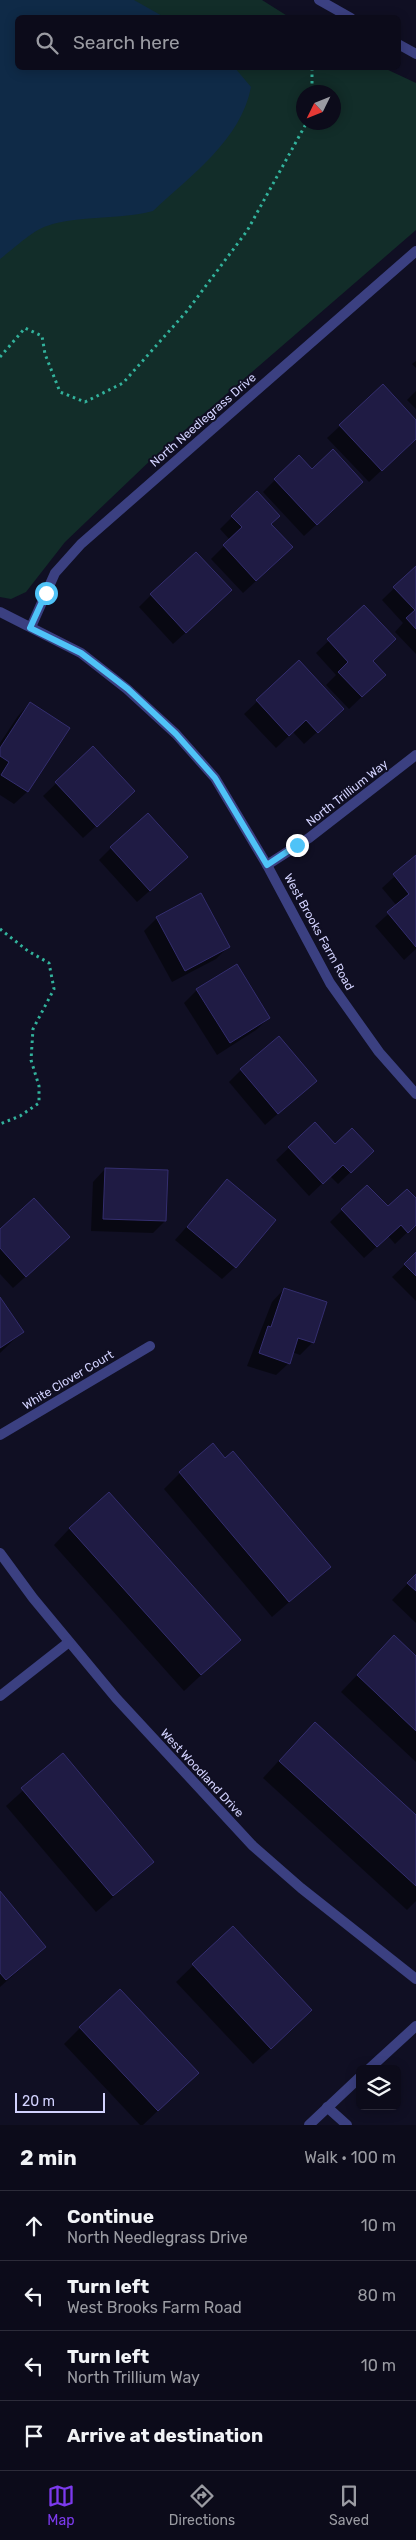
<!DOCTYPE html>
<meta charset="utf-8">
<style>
:root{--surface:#0c0b1a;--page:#1a1927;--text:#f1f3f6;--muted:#9a9ba2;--line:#2c2b39;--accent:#7c3aed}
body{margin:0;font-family:Rubik,sans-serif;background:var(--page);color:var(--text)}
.controls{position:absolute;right:15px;bottom:15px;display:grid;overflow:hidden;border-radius:8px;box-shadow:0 2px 12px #0003}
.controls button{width:45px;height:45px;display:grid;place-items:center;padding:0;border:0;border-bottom:1px solid var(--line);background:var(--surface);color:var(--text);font:25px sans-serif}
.compass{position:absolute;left:296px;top:85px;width:45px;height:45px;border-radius:50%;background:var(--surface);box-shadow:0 2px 12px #0003;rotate:227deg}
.scale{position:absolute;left:15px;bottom:12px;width:90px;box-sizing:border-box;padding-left:5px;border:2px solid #d2d2fe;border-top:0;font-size:14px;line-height:18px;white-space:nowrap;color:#d2d2fe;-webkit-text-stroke:4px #100f23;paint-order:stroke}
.stop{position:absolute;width:15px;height:15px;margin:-11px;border:4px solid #4fc3f7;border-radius:50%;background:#fff}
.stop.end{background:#4fc3f7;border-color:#fff;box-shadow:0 1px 5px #0008}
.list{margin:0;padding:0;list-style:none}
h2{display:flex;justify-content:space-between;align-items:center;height:65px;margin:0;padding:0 20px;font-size:21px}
h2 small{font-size:16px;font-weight:400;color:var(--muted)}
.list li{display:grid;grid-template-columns:32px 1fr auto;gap:15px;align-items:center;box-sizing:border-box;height:70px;padding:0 20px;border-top:1px solid var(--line)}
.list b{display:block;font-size:19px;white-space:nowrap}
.list p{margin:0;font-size:16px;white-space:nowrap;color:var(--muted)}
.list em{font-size:16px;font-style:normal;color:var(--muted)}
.icon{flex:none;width:28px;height:28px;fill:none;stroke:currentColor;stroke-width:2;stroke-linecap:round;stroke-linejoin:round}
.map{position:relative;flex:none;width:416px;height:2125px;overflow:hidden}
.search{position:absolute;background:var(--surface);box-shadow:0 2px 12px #0003;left:15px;right:15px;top:15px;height:55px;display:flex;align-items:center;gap:12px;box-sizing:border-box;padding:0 18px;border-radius:8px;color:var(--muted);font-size:19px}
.sheet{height:345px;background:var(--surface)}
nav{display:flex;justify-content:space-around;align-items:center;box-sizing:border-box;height:70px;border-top:1px solid var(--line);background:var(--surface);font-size:14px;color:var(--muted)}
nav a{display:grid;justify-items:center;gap:2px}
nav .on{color:var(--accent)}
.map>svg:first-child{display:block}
.green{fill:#122d29;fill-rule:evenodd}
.water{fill:#0f2a47}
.shadow{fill:#0007}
.building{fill:#1f1b44;stroke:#342e6f}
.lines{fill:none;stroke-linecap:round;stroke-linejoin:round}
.path{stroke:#32b29c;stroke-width:3;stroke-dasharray:2.5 4;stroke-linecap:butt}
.service{stroke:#3b4081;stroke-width:10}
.minor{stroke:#3b4081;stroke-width:10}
.route{stroke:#4fc3f7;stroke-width:6}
.labels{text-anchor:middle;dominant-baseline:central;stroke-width:4;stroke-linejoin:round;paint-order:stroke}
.street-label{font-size:12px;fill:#d2d2fe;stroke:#100f23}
</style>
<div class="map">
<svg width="416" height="2125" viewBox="0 0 416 2125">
<rect width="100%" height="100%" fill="#100f23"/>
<!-- green -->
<path class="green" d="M0,0H262L289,17L18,18V68H384L416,83V230L155,456L65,542L26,592L11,599L0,597ZM304,92H334V122H304Z"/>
<!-- water -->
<path class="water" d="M0,0H134L164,17L18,18V68H235L251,87C241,140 191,175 153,211C121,220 78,215 47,226C33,230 12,250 0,259Z"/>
<!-- shadow -->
<g class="shadow">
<polygon points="416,361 416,368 412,364"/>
<polygon points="416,391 416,409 407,400"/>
<polygon points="416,422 416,438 369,482 327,438 340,426"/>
<polygon points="275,480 349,494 304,536 263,492"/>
<polygon points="232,517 270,525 279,560 243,593 211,559 230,540 220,529"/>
<polygon points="416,567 416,654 395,632 403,623 382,600"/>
<polygon points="151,595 218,603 173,644 139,607"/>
<polygon points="364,607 372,687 349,709 326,685 336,675 316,653"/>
<polygon points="299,662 329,721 304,744 293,732 276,748 244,714"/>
<polygon points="30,703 68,728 27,792 14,804 0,795 0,743 18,716"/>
<polygon points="93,748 121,803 83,838 43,796"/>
<polygon points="111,848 174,869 137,902 99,860"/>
<polygon points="416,857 416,949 404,960 375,926 397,906 382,888"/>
<polygon points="201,895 229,946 216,959 172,982 144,931 157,918"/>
<polygon points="197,990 269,1018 256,1030 217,1055 184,1003"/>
<polygon points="241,1070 315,1081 265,1125 229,1082"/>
<polygon points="314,1124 335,1146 360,1163 338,1184 330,1176 309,1196 276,1160"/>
<polygon points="105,1169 165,1221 153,1233 91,1231 93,1182"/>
<polygon points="227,1181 235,1267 222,1279 175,1240"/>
<polygon points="416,1200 416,1224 395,1244 388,1236 364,1258 330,1222 342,1210 388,1208"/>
<polygon points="0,1231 56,1249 13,1288 0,1274"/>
<polygon points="416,1254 416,1301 392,1277"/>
<polygon points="284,1289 313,1342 300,1355 292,1352 289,1363 276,1375 247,1366 272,1302"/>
<polygon points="0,1299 22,1332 0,1353"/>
<polygon points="225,1459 329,1567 272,1617 164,1489 180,1473"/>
<polygon points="70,1528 239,1640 184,1691 54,1545"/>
<polygon points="416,1575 416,1623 392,1600"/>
<polygon points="378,1653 416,1658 416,1762 341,1692"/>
<polygon points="298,1740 416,1817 416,1901 407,1910 263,1778"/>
<polygon points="62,1755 153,1862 96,1912 6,1806"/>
<polygon points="0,1893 45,1947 0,1987"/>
<polygon points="233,1927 294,2027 253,2064 176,1982"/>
<polygon points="80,2028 197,2073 143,2125 140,2125 64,2044"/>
</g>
<!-- building -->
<g class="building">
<polygon points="383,384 416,420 416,439 382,471 339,425"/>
<polygon points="333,449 363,482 317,525 274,479 299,455 312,469"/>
<polygon points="257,491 280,516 271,524 293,547 256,581 223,545 242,527 231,516"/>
<polygon points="196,552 232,590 186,633 150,594"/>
<polygon points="416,566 416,629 406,618 415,610 393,587"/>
<polygon points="364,605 396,639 373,661 386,675 362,697 338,672 348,662 327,639"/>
<polygon points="299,660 344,709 318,733 306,720 289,736 256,700"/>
<polygon points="30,702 70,728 28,792 1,775 9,762 0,756 0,748"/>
<polygon points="93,746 135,791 97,827 55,782"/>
<polygon points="148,813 188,857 150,891 110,847"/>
<polygon points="416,855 416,947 387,912 409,894 393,874"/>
<polygon points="201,893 230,947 185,971 156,917"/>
<polygon points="237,964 270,1018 230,1043 196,989"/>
<polygon points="279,1036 317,1081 278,1114 240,1069"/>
<polygon points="315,1122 335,1144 352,1128 374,1151 351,1173 343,1165 323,1184 288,1147"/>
<polygon points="105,1168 168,1170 166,1221 103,1219"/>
<polygon points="227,1179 276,1220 236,1268 187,1227"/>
<polygon points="367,1185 388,1206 407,1189 416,1198 416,1225 408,1233 401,1225 377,1247 341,1209"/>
<polygon points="34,1198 70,1237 26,1277 0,1248 0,1229"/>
<polygon points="416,1252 416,1276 404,1264"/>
<polygon points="284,1288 327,1302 314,1343 298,1338 290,1364 259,1353 268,1326 271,1327"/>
<polygon points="0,1297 24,1332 0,1348"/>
<polygon points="213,1443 225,1458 233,1451 331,1567 289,1602 179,1472"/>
<polygon points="109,1492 241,1640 201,1675 69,1528"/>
<polygon points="416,1574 416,1591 407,1583"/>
<polygon points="394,1635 416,1656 416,1731 357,1675"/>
<polygon points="315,1722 416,1815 416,1886 279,1761"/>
<polygon points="63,1753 154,1862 113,1896 21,1788"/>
<polygon points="0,1891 46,1947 6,1980 0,1973"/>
<polygon points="233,1926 312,2010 271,2049 192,1964"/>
<polygon points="120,1989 199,2073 158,2111 79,2027"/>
</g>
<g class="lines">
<!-- path -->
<g class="path">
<polyline points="312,68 312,92"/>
<polyline points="0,357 25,328 42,336 45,354 60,392 85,402 123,383 187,311 247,231 307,122"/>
<polyline points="0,929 28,951 49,963 54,989 33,1029 31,1060 39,1086 39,1103 20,1116 0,1124"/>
</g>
<!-- service -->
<polyline class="service" points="327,2107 347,2125"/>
<!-- minor -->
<g class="minor">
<polyline points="319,0 351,18"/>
<polyline points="398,44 416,54"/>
<polyline points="0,612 81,653 127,689 176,734 215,778 267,865 330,983 379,1052 416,1094"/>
<polyline points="31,627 55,573 81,544 416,251"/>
<polyline points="267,865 309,838 416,755"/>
<polyline points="0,1435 150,1346"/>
<polyline points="0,1553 33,1598 116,1698 253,1846 301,1888 416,1979"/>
<polyline points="0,1696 69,1642"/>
<polyline points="369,2069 416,2026"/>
<polyline points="309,2125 360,2077"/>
</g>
</g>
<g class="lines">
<!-- route -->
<polyline class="route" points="46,593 30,628 81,653 128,689 176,734 215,778 267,865 297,845"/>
</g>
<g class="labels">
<!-- street labels -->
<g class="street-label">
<text transform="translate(203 420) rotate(-41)">North Needlegrass Drive</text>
<text transform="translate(347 793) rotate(-38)">North Trillium Way</text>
<text transform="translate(319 932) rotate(61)">West Brooks Farm Road</text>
<text transform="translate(68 1380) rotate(-31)">White Clover Court</text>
<text transform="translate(202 1773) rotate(47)">West Woodland Drive</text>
</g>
</g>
</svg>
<div class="controls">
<button><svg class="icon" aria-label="layers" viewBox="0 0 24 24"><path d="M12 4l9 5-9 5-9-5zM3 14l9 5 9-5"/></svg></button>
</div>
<svg class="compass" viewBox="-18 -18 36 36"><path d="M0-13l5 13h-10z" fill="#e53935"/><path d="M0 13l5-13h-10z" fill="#9a9ba2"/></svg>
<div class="scale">20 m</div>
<div class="stop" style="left:46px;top:593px"></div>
<div class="stop end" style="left:297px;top:845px"></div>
<div class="search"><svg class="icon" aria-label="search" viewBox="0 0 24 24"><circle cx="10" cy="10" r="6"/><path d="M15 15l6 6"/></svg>Search here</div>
</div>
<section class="sheet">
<h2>2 min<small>Walk · 100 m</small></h2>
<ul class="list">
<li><svg class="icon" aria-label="ahead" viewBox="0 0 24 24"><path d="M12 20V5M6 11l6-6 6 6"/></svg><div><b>Continue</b><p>North Needlegrass Drive</p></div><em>10 m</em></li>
<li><svg class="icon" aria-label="left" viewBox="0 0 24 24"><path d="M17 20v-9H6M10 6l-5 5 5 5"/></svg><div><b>Turn left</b><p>West Brooks Farm Road</p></div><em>80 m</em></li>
<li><svg class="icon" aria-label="left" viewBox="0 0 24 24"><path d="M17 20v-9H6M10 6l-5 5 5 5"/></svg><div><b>Turn left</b><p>North Trillium Way</p></div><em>10 m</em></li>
<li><svg class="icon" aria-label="arrive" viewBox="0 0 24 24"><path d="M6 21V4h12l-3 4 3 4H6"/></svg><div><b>Arrive at destination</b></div></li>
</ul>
</section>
<nav>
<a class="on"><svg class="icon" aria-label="map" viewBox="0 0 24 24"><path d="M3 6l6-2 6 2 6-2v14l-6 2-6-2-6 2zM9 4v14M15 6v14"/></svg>Map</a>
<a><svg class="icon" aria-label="directions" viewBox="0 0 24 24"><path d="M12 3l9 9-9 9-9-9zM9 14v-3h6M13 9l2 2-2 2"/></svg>Directions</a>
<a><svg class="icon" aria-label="saved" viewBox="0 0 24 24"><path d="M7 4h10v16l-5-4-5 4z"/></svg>Saved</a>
</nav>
